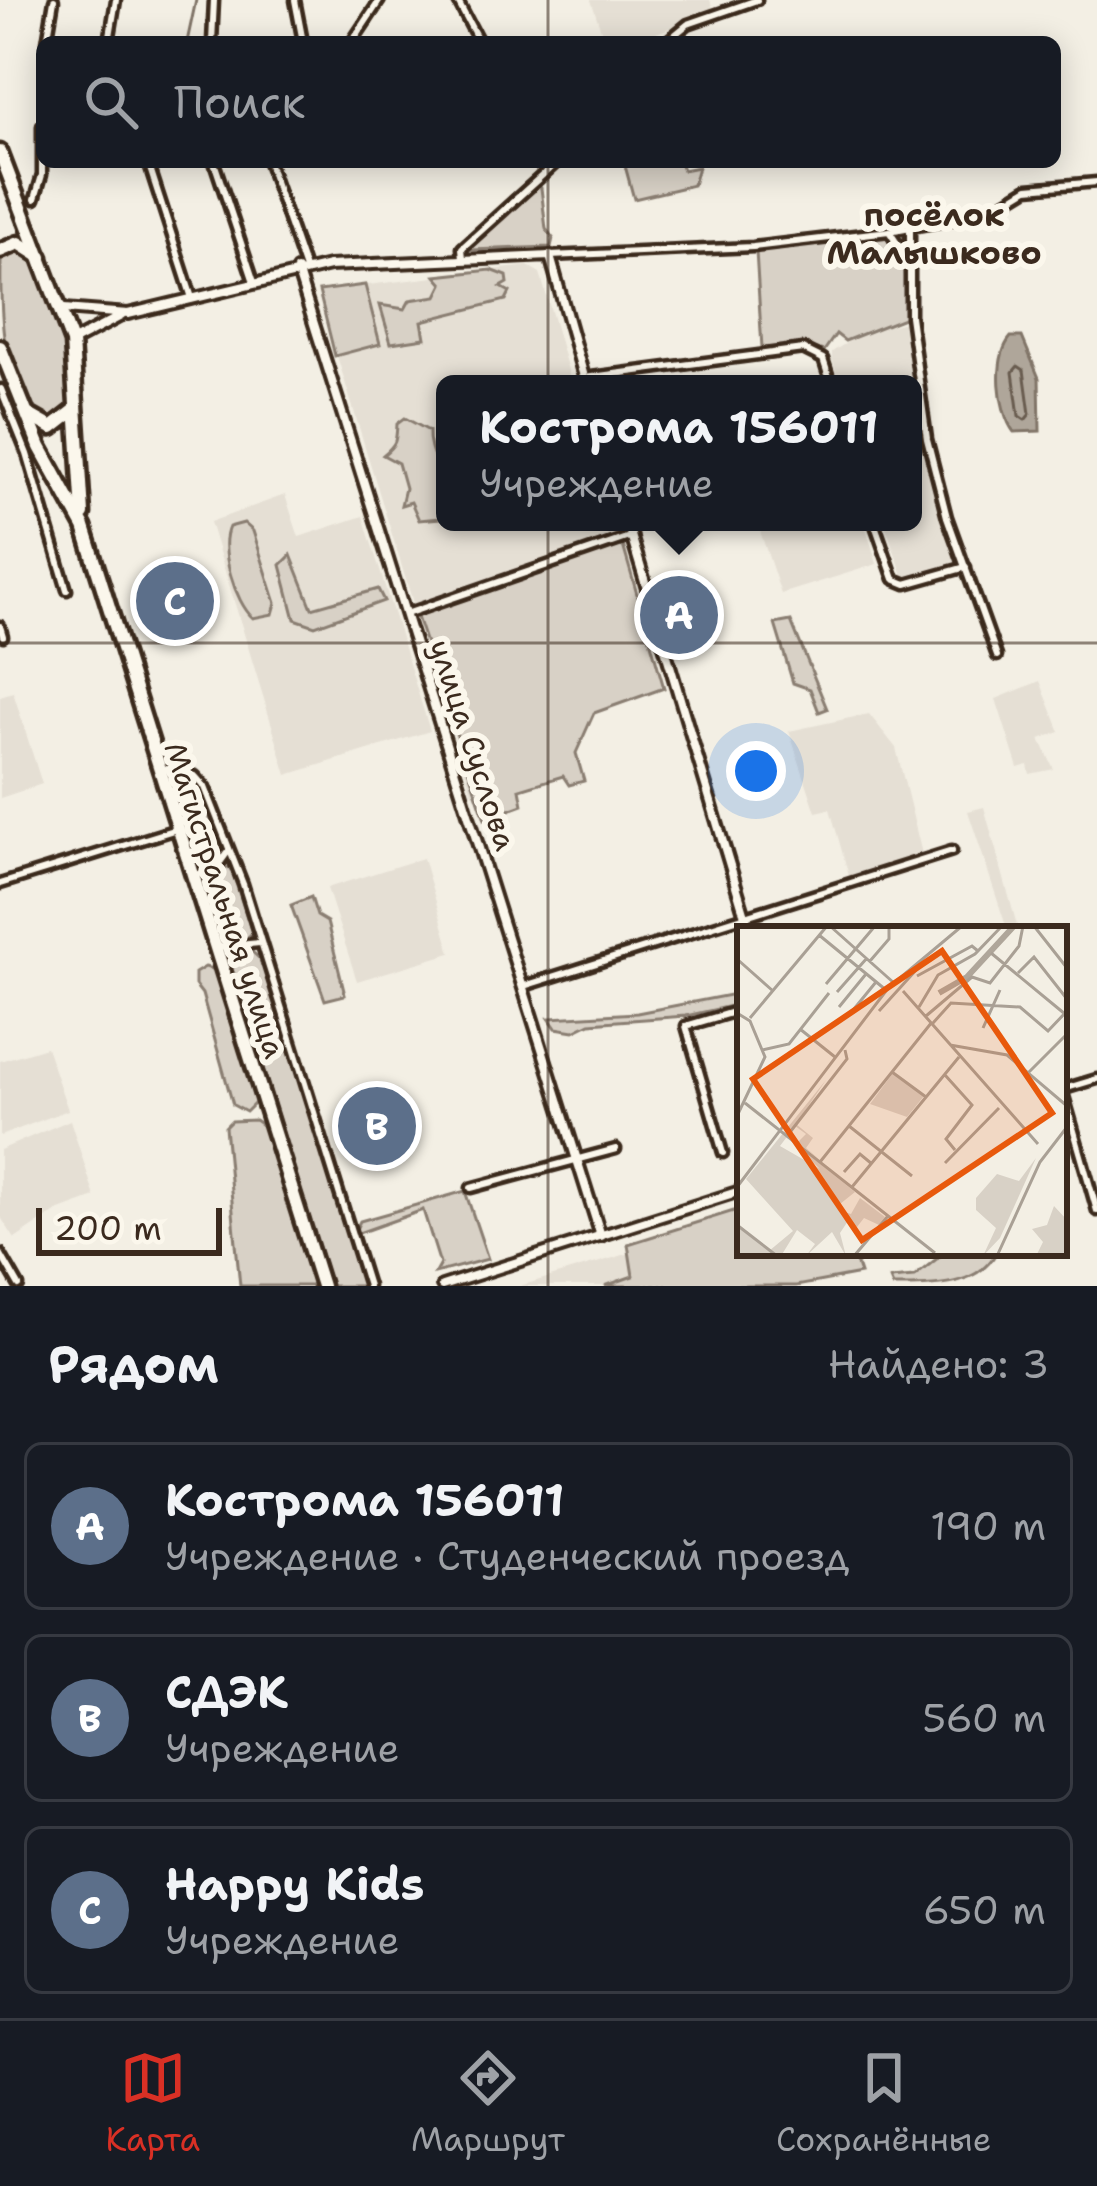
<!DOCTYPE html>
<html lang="ru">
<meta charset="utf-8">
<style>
:root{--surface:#171b24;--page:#242831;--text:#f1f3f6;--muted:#9ea1a6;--line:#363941;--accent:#d93025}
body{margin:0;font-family:"Shantell Sans",sans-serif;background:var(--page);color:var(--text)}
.scale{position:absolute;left:36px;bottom:30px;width:186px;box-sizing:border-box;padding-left:12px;border:6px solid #3b2a1e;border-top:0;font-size:33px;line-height:42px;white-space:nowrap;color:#3b2a1e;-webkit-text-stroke:9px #fbf7ec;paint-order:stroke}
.you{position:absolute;left:756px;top:771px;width:42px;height:42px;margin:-30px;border:9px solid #fff;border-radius:50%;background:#1a73e8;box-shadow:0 0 0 18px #1a73e833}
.badge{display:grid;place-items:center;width:78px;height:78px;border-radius:50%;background:var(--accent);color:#fff;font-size:39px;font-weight:700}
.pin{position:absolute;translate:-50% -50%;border:6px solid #fff;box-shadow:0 3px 12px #0006}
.popup{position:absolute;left:436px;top:375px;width:486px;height:156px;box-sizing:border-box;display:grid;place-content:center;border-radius:18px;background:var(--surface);filter:drop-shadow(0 3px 9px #0005);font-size:39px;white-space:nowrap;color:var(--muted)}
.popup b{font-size:45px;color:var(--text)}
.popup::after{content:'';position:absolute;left:50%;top:100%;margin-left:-24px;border:24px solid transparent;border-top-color:var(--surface)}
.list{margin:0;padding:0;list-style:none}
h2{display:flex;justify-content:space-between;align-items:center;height:156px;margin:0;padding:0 48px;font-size:51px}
h2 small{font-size:39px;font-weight:400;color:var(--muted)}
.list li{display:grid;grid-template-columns:78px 1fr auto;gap:36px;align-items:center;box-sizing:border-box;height:168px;margin:0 24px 24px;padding:0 24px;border:3px solid var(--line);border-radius:18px}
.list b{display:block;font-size:45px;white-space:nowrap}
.list p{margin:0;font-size:39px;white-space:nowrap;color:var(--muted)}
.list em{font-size:39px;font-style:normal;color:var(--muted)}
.icon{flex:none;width:66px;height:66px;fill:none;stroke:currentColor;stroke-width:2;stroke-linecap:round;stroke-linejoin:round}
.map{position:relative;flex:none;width:1097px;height:1286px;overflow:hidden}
.search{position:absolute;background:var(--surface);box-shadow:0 6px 30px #0003;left:36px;right:36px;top:36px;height:132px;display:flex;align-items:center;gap:30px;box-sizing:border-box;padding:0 42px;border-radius:18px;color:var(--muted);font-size:45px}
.sheet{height:732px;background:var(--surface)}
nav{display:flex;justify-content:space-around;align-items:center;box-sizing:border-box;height:168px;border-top:3px solid var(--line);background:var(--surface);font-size:33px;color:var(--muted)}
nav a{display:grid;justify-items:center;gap:6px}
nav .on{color:var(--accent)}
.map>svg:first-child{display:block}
.built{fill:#e5dfd4}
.green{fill:#d8d1c6;stroke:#8a7e72;stroke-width:3}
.water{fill:#afa69a;stroke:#817468;stroke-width:3}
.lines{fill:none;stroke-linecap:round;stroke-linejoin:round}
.shore{stroke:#695c50;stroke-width:3}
.stream{stroke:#817468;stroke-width:3}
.street-casing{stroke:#3b2a1e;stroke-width:15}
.secondary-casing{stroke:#3b2a1e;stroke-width:16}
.highway-casing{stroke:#3b2a1e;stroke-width:21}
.street{stroke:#fbf7ec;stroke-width:6}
.secondary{stroke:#fbf7ec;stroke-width:8}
.highway{stroke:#fbf7ec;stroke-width:12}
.grid{fill:none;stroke:#3b2a1e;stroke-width:3;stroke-opacity:0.55}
.labels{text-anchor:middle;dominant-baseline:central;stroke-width:12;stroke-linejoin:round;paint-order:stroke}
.street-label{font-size:30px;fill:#3b2a1e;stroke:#fbf7ec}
.neighbourhood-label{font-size:33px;font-weight:bold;fill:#3b2a1e;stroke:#fbf7ec}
.inset-river{fill:none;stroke:#afa69a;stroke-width:6}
.inset-road{fill:none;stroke:#a9a095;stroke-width:3}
.view{fill:#e8590c;fill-opacity:0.15;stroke:#e8590c;stroke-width:6}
.inset-edge{fill:none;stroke:#3b2a1e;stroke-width:6}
</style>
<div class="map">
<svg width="1097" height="1286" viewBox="0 0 1097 1286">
<rect width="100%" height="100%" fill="#f3efe4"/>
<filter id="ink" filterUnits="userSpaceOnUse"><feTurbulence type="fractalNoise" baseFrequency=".00833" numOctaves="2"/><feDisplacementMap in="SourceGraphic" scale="24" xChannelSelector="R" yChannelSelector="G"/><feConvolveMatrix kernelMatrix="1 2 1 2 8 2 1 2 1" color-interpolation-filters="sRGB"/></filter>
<g filter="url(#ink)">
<!-- built -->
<g class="built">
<polygon points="591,0 710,0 714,12 634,41 605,42"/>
<polygon points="528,266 540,273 572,384 445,384 445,522 614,522 619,537 543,563 590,704 558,768 472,794 317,291"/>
<polygon points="906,322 922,439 961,563 904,578 884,522 913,522 913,384 840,384 832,359 832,352 865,331"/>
<polygon points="285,495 299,537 363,516 430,731 287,775 210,522"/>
<polygon points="757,522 864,522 877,564 781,594"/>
<polygon points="1040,681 1060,732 1040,739 1054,769 1030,774 1028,765 1018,768 996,699"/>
<polygon points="13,692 42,784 0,798 0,696"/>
<polygon points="869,714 896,748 922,854 849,876 830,809 816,812 789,731"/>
<polygon points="984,807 1018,929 1007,929 968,811"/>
<polygon points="423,858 451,953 357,981 327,888"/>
<polygon points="46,1047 68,1110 0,1136 0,1061"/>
<polygon points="70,1120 95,1197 57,1211 15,1239 0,1216 0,1150"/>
<polygon points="630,1253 633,1276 605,1286 520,1286"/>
</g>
<!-- green -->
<g class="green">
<polygon points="624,162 680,162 683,170 698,167 693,185 634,199"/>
<polygon points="536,183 541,188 546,229 553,238 551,247 471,250 472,242"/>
<polygon points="885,236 904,265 906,317 845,341 836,334 824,351 804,346 762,348 756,251"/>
<path d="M17,248C56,272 81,372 67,416L47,423C0,387 0,314 1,261Z"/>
<polygon points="491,270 507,276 508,283 501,287 510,292 506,300 422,321 425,338 391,343 380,305 405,309 410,300 437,296 443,284 436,276"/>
<polygon points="365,285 380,344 335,356 319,291"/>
<path d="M405,418L429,431C427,460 456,479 440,518L419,520L411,502L401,505L405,488L398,463L383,455C397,443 396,441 397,424Z"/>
<path d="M244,523L253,531L276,603L273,614L253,618C235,602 219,549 229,527Z"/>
<polygon points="622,542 664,688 594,713 576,753 584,781 569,785 563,776 520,789 523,805 485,819 416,614"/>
<polygon points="291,555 312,608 378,589 384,601 315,626 295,619 281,565"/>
<polygon points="791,621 827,709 819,712 810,689 793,683 775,624"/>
<path d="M177,777C208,784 212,825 220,852L213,864L196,858L172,785Z"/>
<polygon points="231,867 252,933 248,937 223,938 207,888 218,870"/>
<polygon points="311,897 317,916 327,922 345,995 325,1000 291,905"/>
<polygon points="248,948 262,961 364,1286 331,1286 231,967 234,950"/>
<polygon points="205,967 216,970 257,1101 246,1112 233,1105 202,994 195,985 195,973"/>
<polygon points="740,993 740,1004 686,1016 590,1023 574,1031 556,1028 549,1018 637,1013"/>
<polygon points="255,1120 265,1127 315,1286 240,1286 225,1127 231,1121"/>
<polygon points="465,1191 488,1259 435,1273 440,1264 423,1210 353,1235 360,1221"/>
<polygon points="740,1209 740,1253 853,1253 860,1274 796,1286 605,1286 633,1276 628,1244"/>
<path d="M937,1253H996C978,1286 936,1286 893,1286L890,1279L914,1277L939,1257Z"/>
</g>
<!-- water -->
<path class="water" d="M1011,337H1022L1039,378L1040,431L1014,432C998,411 993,358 1011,337Z"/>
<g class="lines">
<!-- shore -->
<polygon class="shore" points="1018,366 1024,370 1030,414 1025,420 1019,416 1013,372"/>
<!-- stream -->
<polyline class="stream" points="187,42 196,0"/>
<defs>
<g id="street">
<polyline points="295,0 303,42"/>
<polyline points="457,0 479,42"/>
<polyline points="47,42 54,0"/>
<polyline points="109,42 116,0"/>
<polyline points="212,42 214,0"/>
<polyline points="352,42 380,0"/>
<polyline points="666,42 688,24 757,0"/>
<polyline points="148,162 192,298"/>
<polyline points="214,162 254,282"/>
<polyline points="268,162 305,269"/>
<polyline points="35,199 42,175 42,126"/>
<polyline points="910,229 910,316 927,439 947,517 997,656"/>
<polyline points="889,231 909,262"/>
<polyline points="550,256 753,247 889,231 987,213 1028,188 1097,182"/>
<polyline points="463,258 462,248 557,162"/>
<polyline points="584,378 803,349 823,359 831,384"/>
<polyline points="1,389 27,454 67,590"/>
<polyline points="874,522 894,579 906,584 966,567"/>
<polyline points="406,614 632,536"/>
<polyline points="0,626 3,636"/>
<polyline points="158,767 195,776 205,787 243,884 368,1286"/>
<polyline points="196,875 216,868 227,853"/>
<polyline points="0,884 177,829"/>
<polyline points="216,947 260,943"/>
<polyline points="524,986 952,851"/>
<polyline points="1064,1089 1097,1079"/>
<polyline points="1064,1096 1097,1211"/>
<polyline points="723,1153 686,1026 740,1010"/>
<polyline points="471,1188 616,1149"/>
<polyline points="0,1253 19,1286"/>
</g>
<g id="secondary">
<polyline points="297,270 601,1236"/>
<polyline points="64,309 128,314 329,266 550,256 586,384"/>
<polyline points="72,342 121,316"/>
<polyline points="627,522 749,929"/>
<polyline points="442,1286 740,1191"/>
</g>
<g id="highway">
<polyline points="0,152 72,342 83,514"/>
<polyline points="0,251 19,243 41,257"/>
<polyline points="0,347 40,447 84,527 322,1286"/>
<polyline points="29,415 52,428 75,410"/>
</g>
</defs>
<!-- street casing -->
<use href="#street" class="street-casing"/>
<!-- secondary casing -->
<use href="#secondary" class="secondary-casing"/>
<!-- highway casing -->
<use href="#highway" class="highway-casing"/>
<!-- street -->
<use href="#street" class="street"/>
<!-- secondary -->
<use href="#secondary" class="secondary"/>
<!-- highway -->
<use href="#highway" class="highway"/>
</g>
</g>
<!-- grid -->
<path class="grid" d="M548,0V42M548,162V1286M0,643H1097"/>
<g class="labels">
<!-- street labels -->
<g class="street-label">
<text transform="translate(473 745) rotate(72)">улица Суслова</text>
<text transform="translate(225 900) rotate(72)">Магистральная улица</text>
</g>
<!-- neighbourhood labels -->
<g class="neighbourhood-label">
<text x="934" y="214">посёлок<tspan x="934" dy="38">Малышково</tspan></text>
</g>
</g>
<!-- overview -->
<g transform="translate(737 926)">
<rect width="330" height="330" fill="#f3efe4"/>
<path d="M156,147L187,170L170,191L133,178ZM89,154L59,198L76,212L69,222L82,233L52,210L61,216L69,208L58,200L43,220L83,243L51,212L118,266L103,278L93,270L102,284L114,288L123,272L148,291L142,299L127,292L120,301L111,295L103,307L109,330L95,306L69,330L78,318L60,304L44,330H0V300L32,325L56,305L9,253ZM299,232L263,312L246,330L259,302L239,284V272L260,248L282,255ZM317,280L330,294V330H299L306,316L295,303L310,299Z" fill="#d8d1c6"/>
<path class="inset-river" d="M202,67L230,51L277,0"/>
<path class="inset-road" d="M93,0L157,57M297,0L330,42M82,9L149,64M254,27L328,88M0,33L36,65M133,35L152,13V0M281,47L297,31L330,73M180,50L235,20L241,25M89,58L138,0M166,65L301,218M100,66L130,32M102,81L129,48M182,81L201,49L238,28L265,0M142,85L180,43M0,87L13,95L28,131L0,190M112,89L139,56M189,90L235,51L253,57L282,20L286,0M13,92L90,0M196,97L214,77L283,81L311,105L330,85M246,102L263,64M63,103L98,131M213,119L270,129L330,180M25,124L52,118L92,67M155,146L189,171M292,146L330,108M208,149L235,179L209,213L218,224M8,177L198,327M112,200L175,250M50,210L110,133L108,124M83,236L195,96M208,237L262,182M107,246L123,228L135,238M0,261L152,61L225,0M115,261L222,131M0,299L40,330M117,330L151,290M260,330L303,236L330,201"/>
<path class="view" d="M205,25L315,187L125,314L16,153Z"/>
<rect width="330" height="330" class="inset-edge"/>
</g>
</svg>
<div class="scale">200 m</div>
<div class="you"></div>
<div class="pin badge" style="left:679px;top:615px;background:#5c6f8a">A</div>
<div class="popup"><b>Кострома 156011</b>Учреждение</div>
<div class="pin badge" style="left:377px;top:1126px;background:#5c6f8a">B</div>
<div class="pin badge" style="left:175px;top:601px;background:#5c6f8a">C</div>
<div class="search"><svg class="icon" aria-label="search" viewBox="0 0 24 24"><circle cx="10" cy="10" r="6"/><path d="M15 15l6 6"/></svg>Поиск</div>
</div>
<section class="sheet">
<h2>Рядом<small>Найдено: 3</small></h2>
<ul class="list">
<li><span class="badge" style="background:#5c6f8a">A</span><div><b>Кострома 156011</b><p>Учреждение · Студенческий проезд</p></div><em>190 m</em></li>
<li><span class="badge" style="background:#5c6f8a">B</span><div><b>СДЭК</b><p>Учреждение</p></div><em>560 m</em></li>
<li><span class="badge" style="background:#5c6f8a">C</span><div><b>Happy Kids</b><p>Учреждение</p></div><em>650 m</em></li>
</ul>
</section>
<nav>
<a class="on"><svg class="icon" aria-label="map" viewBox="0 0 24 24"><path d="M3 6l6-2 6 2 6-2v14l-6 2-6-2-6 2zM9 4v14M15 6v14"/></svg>Карта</a>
<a><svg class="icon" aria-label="directions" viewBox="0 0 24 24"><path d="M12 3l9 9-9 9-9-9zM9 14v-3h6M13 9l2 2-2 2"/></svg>Маршрут</a>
<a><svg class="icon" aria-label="saved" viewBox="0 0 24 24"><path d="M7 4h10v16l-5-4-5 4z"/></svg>Сохранённые</a>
</nav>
